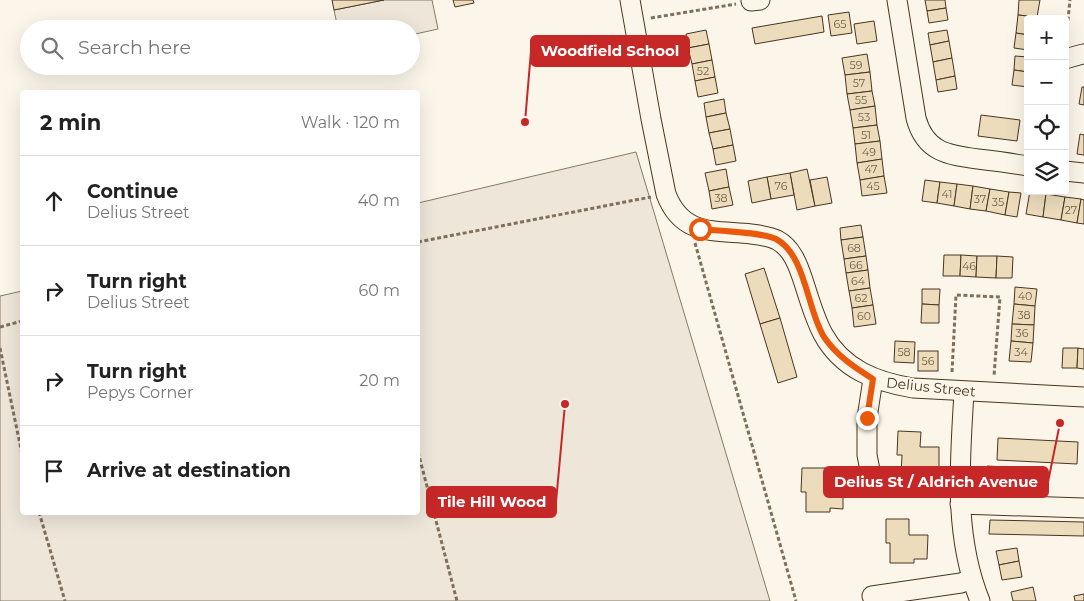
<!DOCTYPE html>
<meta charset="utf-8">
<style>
:root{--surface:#fff;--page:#f2f2f2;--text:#222;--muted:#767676;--line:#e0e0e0}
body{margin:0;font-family:Montserrat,sans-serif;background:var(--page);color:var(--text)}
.controls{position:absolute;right:15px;top:15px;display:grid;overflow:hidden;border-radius:5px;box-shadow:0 5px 20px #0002}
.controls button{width:45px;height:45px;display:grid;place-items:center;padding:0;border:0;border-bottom:1px solid var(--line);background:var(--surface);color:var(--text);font:25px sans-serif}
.stop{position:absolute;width:15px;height:15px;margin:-11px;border:4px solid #ea580c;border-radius:50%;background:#fff}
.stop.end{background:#ea580c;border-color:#fff;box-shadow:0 1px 5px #0008}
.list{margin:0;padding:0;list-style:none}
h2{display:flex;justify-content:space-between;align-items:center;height:65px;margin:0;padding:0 20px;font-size:21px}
h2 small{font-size:16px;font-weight:400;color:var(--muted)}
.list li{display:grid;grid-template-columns:32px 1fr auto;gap:15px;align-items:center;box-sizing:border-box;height:90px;padding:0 20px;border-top:1px solid var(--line)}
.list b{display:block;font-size:19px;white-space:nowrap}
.list p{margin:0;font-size:16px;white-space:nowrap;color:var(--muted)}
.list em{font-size:16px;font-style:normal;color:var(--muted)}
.icon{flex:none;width:28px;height:28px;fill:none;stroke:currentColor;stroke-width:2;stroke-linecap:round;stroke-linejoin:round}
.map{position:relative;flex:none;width:1084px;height:601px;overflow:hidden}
.search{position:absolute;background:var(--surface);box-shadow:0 5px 20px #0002;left:20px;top:20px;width:400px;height:55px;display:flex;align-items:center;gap:12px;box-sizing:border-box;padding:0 18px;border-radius:28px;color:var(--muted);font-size:19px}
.panel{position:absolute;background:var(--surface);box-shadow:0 5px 20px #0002;left:20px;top:90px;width:400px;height:425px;border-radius:5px}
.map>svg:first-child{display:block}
.green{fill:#ede6d9;stroke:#887966}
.building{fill:#ecdcbc;stroke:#4a3520}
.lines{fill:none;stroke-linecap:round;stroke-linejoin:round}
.minor-casing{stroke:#4a3520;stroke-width:21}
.path{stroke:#7f6f5c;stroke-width:3;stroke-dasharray:4 2.5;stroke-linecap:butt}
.minor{stroke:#fbf6e9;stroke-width:19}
.route{stroke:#ea580c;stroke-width:6}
.labels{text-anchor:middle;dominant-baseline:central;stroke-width:4;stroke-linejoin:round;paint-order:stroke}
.number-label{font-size:11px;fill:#725f47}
.street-label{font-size:14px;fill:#4a3520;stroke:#fbf6e9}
.leader{fill:none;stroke:#c62828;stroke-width:2}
.callout-dot{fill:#c62828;stroke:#fbf6e9;stroke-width:2}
.callout{fill:#c62828;stroke:#c62828;stroke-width:2}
.callout-label{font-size:15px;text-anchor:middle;font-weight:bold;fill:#fff}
</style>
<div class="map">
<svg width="1084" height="601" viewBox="0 0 1084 601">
<rect width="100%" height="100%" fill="#fbf6e9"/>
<!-- green -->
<g class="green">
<polygon points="384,0 432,0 438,29 411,35 411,29 338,29 334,10"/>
<polygon points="636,152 770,601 0,601 0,296 22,291 22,512 418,512 418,203"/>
</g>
<!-- building -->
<g class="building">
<polygon points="332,0 384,0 334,10"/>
<polygon points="453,0 473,0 474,3 455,7"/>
<polygon points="925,0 945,0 946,8 927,11"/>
<polygon points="1019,0 1040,0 1037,17 1018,15"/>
<polygon points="946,8 948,20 929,23 927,11"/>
<polygon points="849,12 852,33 831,36 828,15"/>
<polygon points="1018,15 1037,17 1037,19 1028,19 1028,35 1016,33"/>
<polygon points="822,16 824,32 755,44 752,28"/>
<polygon points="874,21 877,41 857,44 854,24"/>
<polygon points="706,30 709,44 688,48 686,34"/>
<polygon points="947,30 949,41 930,45 928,33"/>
<polygon points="1016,33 1028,35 1028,50 1014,48"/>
<polygon points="949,41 952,58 933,62 930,45"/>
<polygon points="709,44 712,60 692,64 688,48"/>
<polygon points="867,54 870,72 845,75 842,58"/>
<polygon points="1015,56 1028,57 1028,72 1014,70"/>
<polygon points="952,58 955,76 936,80 933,62"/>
<polygon points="712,60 715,77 695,81 692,64"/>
<polygon points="1014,70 1028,72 1028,87 1012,85"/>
<polygon points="870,72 872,91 847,94 845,75"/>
<polygon points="955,76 957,89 938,92 936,80"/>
<polygon points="715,77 718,93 698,97 695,81"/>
<polygon points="1082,87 1084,87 1084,105 1079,104"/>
<polygon points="872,91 875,106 850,110 847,94"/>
<polygon points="724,99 726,113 706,117 704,103"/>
<polygon points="875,106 877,125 853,128 850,110"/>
<polygon points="726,113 730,129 709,133 706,117"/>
<polygon points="981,115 1020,120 1017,141 978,136"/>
<polygon points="877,125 880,141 855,144 853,128"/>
<polygon points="730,129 733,145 713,149 709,133"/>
<polygon points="1080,134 1084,135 1084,155 1077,154"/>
<polygon points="880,141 882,159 857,163 855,144"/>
<polygon points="733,145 736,161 716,165 713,149"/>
<polygon points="882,159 884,176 860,180 857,163"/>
<polygon points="726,169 729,187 709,191 705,173"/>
<polygon points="807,169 815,206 797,210 790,173"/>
<polygon points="790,173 794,195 771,199 767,177"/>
<polygon points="884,176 887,193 862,196 860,180"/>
<polygon points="767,177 771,199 752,203 748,181"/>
<polygon points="827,177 832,203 815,206 810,180"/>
<polygon points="925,180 940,182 937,203 922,201"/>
<polygon points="940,182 957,184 954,206 937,203"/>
<polygon points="957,184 973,186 970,209 954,206"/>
<polygon points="973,186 990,189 986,211 970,209"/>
<polygon points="729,187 733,205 712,209 709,191"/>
<polygon points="990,189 1009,192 1005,215 986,211"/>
<polygon points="1030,191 1046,194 1043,217 1026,214"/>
<polygon points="1009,192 1021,193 1017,217 1005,215"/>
<polygon points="1046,194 1065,197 1061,220 1043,217"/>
<polygon points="1065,197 1081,199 1077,223 1061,220"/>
<polygon points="1081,199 1084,200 1084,224 1077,223"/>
<polygon points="861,225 863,237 841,240 840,228"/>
<polygon points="863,237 866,256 844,259 841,240"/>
<polygon points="944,255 961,255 960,276 943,276"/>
<polygon points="961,255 977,256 976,277 960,276"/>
<polygon points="866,256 868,270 846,273 844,259"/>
<polygon points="977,256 997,256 996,278 976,277"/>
<polygon points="997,256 1013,257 1012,278 996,278"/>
<polygon points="764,268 780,318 760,324 745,274"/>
<polygon points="868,270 870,288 849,291 846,273"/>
<polygon points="1015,287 1037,289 1035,306 1014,304"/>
<polygon points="870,288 873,305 852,308 849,291"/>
<polygon points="922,289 940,289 939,305 922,304"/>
<polygon points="922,304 939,305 939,323 921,323"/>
<polygon points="1014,304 1035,306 1034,325 1012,324"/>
<polygon points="873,305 876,324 854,327 852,308"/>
<polygon points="780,318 797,377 778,383 760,324"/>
<polygon points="1012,324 1034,325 1033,343 1011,341"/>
<polygon points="895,341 915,342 914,363 894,362"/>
<polygon points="1011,341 1033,343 1031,362 1009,361"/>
<polygon points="1063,348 1078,348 1077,368 1062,368"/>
<polygon points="1078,348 1084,349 1084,369 1077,368"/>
<rect x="918" y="351" width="20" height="20"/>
<polygon points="898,431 921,432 920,447 939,447 939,472 926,472 926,476 901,475 902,455 897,455"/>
<polygon points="998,438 1078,442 1077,464 997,460"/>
<polygon points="987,466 1005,467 1003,491 985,490"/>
<polygon points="802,468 825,468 825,483 843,484 843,509 830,508 830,512 806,512 806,492 801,492"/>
<polygon points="886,519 909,519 909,535 928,535 927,559 914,559 914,563 890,563 890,543 886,543"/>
<polygon points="990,520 1084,522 1084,536 989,534"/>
<polygon points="1017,548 1019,561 999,565 996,551"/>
<polygon points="1019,561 1022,577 1002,580 999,565"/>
<polygon points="1033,587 1036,601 1013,601 1011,592"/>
<polygon points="1084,594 1084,601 1075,601 1074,596"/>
</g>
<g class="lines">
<defs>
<g id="minor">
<path d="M630,0L651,119L666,194C682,236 713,230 751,234C760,235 769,236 777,240C792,248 798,265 803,280C809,298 814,317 823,334C842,369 876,382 913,388L1084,397"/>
<path d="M897,0L916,118C925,152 948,155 978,159C995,161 1011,163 1028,166"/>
<polyline points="751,1 760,0"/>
<polyline points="1065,59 1083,54"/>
<polyline points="1065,171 1084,173"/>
<polyline points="873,379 867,418 867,455 873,485"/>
<path d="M964,392C960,462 953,534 980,601"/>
<polyline points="960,504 1084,508"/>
<polyline points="872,596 961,583 971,579"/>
</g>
</defs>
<!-- minor casing -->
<use href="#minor" class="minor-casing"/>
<!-- path -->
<g class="path">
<polyline points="651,18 736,4"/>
<polyline points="1066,40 1070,0"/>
<polyline points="418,242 651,197"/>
<polyline points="695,243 796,601"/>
<polyline points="0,327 22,321"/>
<polyline points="0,348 22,454"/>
<polyline points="952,372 956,295 1000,297 994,376"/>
<polyline points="418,452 457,601"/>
<polyline points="39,512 65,601"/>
</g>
<!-- minor -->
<use href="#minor" class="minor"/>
</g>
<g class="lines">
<!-- route -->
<path class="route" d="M700,229C718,231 762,232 776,239C806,255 807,310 824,337C837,356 854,367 873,379L867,418"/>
</g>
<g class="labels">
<!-- number labels -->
<g class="number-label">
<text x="840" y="24">65</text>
<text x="856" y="65">59</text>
<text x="703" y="71">52</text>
<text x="859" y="83">57</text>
<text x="861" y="100">55</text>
<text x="864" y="117">53</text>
<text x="866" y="135">51</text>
<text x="869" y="152">49</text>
<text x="871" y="169">47</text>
<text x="781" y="186">76</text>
<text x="873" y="186">45</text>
<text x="947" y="194">41</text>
<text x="721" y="198">38</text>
<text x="980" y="199">37</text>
<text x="998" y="202">35</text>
<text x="1071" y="210">27</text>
<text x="854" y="248">68</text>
<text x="856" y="265">66</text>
<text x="969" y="266">46</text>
<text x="858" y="281">64</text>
<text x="1025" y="296">40</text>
<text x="861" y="298">62</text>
<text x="1024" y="315">38</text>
<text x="864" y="316">60</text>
<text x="1022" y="333">36</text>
<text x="904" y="352">58</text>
<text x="1021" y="352">34</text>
<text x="928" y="361">56</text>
</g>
<!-- street labels -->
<g class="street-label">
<text transform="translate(931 387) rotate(6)">Delius Street</text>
</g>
</g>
<!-- callouts -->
<path class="leader" d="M525 122L531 51M1060 423L1048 482M565 404L556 502"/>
<g class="callout-dot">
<circle cx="525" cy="122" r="5"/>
<circle cx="1060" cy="423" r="5"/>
<circle cx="565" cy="404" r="5"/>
</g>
<g class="callout">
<rect x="531" y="36" width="158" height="30" rx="5"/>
<rect x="824" y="467" width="224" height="30" rx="5"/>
<rect x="427" y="487" width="129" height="30" rx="5"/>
</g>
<g class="callout-label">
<text x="610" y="56">Woodfield School</text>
<text x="936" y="487">Delius St / Aldrich Avenue</text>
<text x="492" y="507">Tile Hill Wood</text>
</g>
</svg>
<div class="controls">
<button>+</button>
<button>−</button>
<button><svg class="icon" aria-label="locate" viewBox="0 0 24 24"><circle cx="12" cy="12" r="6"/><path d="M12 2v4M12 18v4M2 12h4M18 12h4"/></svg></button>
<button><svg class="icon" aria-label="layers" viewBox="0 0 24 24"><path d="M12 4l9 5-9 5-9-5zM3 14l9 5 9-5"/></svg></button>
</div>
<div class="stop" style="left:700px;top:229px"></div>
<div class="stop end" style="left:867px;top:418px"></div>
<div class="search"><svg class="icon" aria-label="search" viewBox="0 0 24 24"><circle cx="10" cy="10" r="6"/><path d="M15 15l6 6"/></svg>Search here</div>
<section class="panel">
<h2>2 min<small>Walk · 120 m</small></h2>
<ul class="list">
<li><svg class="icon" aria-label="ahead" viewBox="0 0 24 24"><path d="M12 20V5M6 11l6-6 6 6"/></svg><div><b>Continue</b><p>Delius Street</p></div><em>40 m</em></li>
<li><svg class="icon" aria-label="right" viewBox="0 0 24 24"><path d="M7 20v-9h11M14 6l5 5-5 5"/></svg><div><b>Turn right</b><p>Delius Street</p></div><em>60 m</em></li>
<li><svg class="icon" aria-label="right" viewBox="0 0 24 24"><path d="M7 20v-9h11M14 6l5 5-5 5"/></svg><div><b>Turn right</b><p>Pepys Corner</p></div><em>20 m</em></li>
<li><svg class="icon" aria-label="arrive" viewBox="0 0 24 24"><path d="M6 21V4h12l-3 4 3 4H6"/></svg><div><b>Arrive at destination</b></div></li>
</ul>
</section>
</div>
